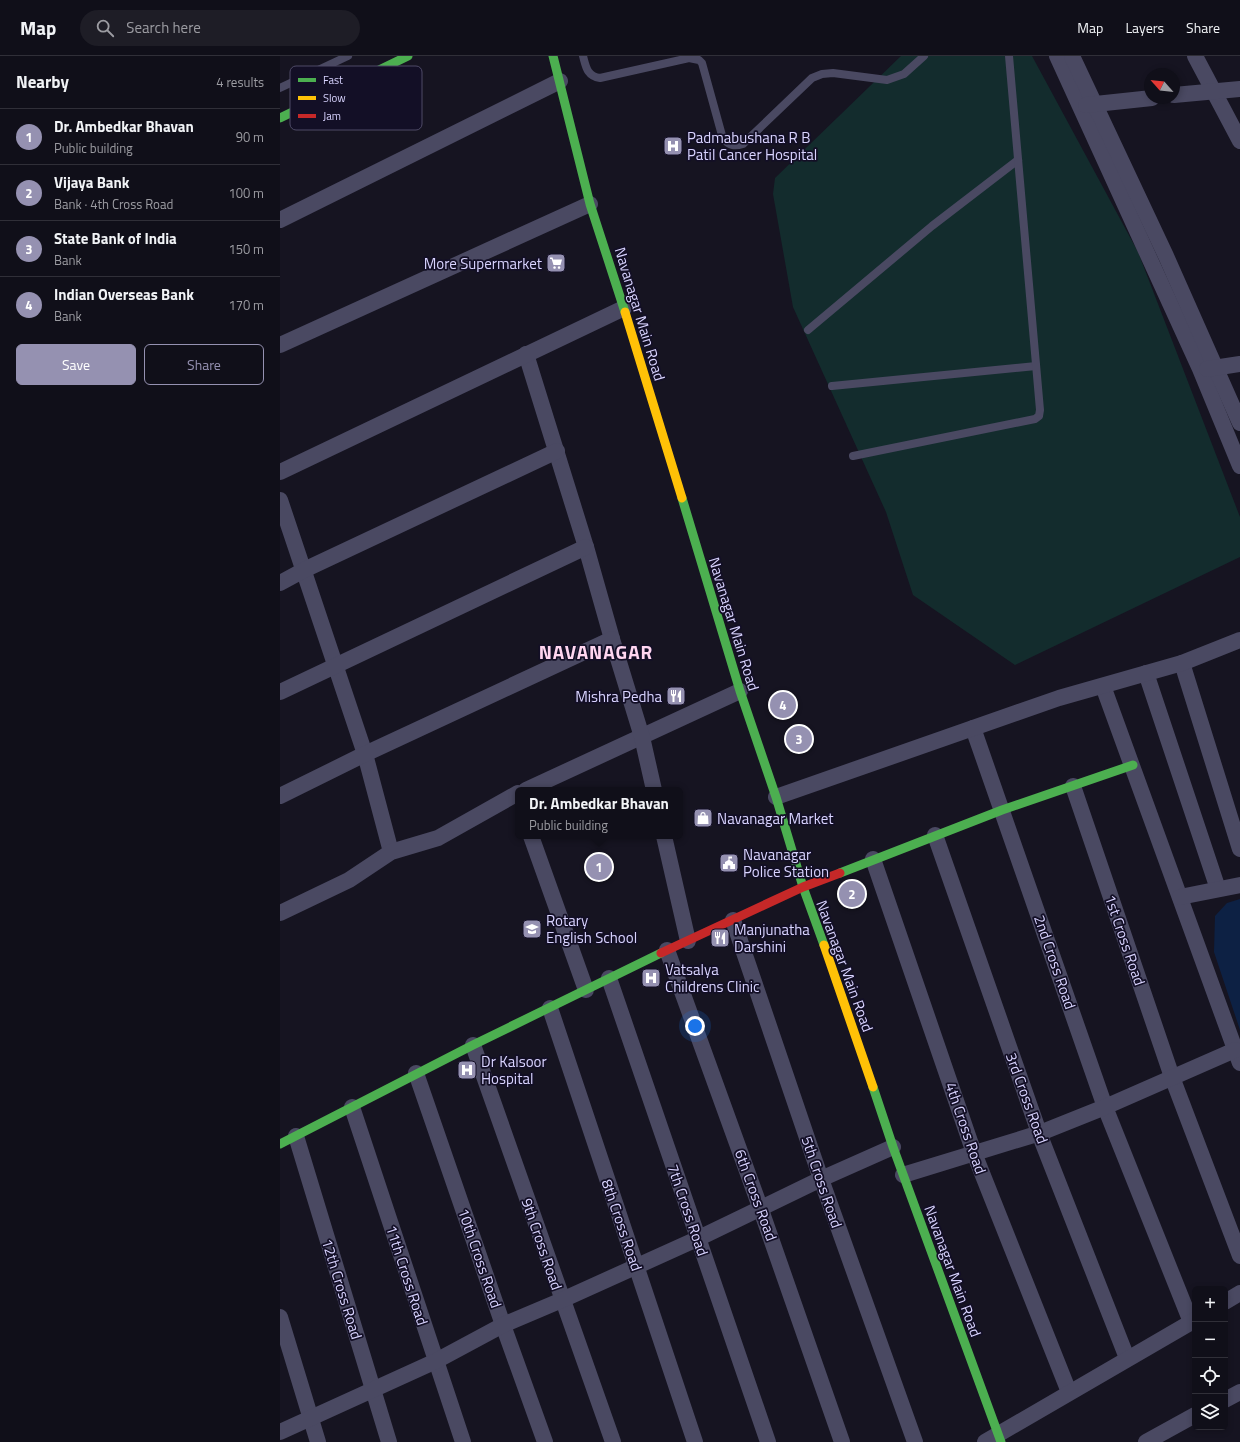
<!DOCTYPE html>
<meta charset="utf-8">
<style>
:root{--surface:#100f19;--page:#1e1d26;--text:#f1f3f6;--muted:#9c9ca2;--line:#302f38;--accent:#9591b1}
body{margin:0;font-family:"Titillium Web",sans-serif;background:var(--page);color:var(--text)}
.controls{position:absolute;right:12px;bottom:12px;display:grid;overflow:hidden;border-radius:6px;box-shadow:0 2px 6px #0003}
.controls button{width:36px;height:36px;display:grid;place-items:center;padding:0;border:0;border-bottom:1px solid var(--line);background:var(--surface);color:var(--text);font:20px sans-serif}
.compass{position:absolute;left:864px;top:12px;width:36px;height:36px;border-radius:50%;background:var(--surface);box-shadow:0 2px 6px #0003;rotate:297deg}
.you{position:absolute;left:415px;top:970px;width:14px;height:14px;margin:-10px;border:3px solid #fff;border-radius:50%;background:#1a73e8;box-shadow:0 0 0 6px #1a73e833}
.badge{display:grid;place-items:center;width:26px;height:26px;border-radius:50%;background:var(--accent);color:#fff;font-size:13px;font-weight:700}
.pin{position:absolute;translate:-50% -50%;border:2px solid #fff;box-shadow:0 1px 4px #0006}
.popup{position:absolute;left:235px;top:731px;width:168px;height:52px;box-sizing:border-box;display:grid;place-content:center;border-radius:6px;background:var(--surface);filter:drop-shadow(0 1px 3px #0005);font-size:13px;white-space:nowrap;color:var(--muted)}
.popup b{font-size:15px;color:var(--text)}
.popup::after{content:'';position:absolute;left:50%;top:100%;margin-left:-8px;border:8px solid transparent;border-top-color:var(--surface)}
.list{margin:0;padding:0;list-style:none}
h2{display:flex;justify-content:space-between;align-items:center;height:52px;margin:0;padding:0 16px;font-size:17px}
h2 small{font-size:13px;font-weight:400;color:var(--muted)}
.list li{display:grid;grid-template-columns:26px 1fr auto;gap:12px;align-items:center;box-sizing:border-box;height:56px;padding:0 16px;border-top:1px solid var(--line)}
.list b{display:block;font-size:15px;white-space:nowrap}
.list p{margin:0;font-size:13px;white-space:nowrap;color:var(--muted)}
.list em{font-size:13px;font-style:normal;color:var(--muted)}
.actions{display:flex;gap:8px;padding:12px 16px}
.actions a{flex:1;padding:9px 0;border:1px solid var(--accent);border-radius:6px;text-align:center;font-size:14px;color:var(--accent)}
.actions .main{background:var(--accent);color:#fff}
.icon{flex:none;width:22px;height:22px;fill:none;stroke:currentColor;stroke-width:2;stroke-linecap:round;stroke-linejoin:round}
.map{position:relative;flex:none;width:960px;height:1386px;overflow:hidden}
header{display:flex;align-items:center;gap:24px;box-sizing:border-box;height:56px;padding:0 20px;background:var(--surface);border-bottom:1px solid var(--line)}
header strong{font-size:19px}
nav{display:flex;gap:22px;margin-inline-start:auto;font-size:14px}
.search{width:280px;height:36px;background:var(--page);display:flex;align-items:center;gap:10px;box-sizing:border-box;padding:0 14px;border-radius:22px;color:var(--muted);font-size:15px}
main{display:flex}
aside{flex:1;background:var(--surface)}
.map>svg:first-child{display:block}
.green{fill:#132c2d}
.water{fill:#0d2144}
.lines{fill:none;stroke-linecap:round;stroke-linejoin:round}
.lane{stroke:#4a4962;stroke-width:8}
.street{stroke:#4a4962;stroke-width:16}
.fast{stroke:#4caf50;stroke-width:9}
.slow{stroke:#ffc107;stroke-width:9}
.jam{stroke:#c62828;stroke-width:9}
.labels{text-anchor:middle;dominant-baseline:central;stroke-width:3.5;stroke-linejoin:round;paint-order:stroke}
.poi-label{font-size:15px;fill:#d9d4ff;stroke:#130f26;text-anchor:start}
.street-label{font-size:15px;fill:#d9d4ff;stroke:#130f26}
.district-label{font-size:19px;font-weight:bold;letter-spacing:1px;fill:#ffd6f0;stroke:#130f26}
.key{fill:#130f26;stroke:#4e4a67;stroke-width:1}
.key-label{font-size:11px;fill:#d9d4ff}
</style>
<header>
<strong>Map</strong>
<div class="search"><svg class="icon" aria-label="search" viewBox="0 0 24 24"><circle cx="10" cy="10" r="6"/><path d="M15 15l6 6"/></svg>Search here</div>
<nav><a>Map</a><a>Layers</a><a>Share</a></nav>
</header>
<main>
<aside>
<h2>Nearby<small>4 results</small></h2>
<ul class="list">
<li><span class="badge">1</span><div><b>Dr. Ambedkar Bhavan</b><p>Public building</p></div><em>90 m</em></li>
<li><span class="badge">2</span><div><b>Vijaya Bank</b><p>Bank · 4th Cross Road</p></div><em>100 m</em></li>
<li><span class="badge">3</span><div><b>State Bank of India</b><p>Bank</p></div><em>150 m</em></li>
<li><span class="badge">4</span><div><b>Indian Overseas Bank</b><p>Bank</p></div><em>170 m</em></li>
</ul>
<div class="actions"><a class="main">Save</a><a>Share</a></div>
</aside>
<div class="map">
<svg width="960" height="1386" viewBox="0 0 960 1386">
<rect width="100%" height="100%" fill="#161421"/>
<!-- green -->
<polygon class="green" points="621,0 752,0 858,196 960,461 960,501 735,609 633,539 606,456 513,251 493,138 495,122"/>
<!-- water -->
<polygon class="water" points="960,843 960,974 934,896 935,860 947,847"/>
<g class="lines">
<!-- lane -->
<g class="lane">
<path d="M303,0C306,11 307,20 320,22L409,2L419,4L422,7L443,83C449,89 454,91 463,88L532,22L542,18L553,17L607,24L624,18L644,0"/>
<polyline points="0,32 68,0"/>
<polyline points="528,274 652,170 738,104"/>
<polyline points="552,330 756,310"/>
<polyline points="573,400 755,363 759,360 760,354 729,0"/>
</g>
<!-- street -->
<g class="street">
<polyline points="777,0 920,313 960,410"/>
<polyline points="792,0 886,200 960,367"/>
<polyline points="915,0 960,85"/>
<polyline points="894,39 960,33"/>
<polyline points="806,49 872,42"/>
<polyline points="0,164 280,25"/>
<polyline points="0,289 310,148"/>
<polyline points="246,298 306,491 332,583"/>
<polyline points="927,313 960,308"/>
<polyline points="0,416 344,252"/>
<polyline points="0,444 85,698 111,796"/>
<polyline points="0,527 24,514 277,395"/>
<polyline points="902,607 960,793"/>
<polyline points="866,617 938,833"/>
<polyline points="823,630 960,1007"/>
<polyline points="0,636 306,491"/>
<polyline points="693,672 825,1051 911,1266"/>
<polyline points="793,730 892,1021 960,1200"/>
<polyline points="246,734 460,635"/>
<polyline points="0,740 85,698 332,583 362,681 374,734"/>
<polyline points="496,741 779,642 902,607 960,584"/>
<polyline points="655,779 762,1085 847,1302"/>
<polyline points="251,780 306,934"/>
<polyline points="384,780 408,885"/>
<polyline points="593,803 694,1097 789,1336"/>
<polyline points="900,841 960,829"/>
<polyline points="0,857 69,824 111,796 158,782 238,737"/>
<polyline points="453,864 541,1123 635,1386"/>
<polyline points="387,894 480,1151 562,1386"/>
<polyline points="329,922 488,1386"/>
<polyline points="270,952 415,1386"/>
<polyline points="193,989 333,1386"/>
<polyline points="136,1017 223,1269 265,1386"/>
<polyline points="72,1051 183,1386"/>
<polyline points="16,1080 109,1386"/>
<polyline points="623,1119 760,1077 825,1051 955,994"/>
<polyline points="945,1246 960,1237"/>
<polyline points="0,1261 38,1386"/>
<polyline points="945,1344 960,1336"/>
<polyline points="0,1376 156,1305 223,1269 282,1244 417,1183 541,1123 613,1091"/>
<polyline points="705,1386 915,1264"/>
<polyline points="866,1386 915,1359"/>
</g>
<!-- fast -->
<g class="fast">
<polyline points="273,0 310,148 345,256"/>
<polyline points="0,62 128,0"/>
<polyline points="402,442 460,635 496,741 523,831 544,889"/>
<polyline points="560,817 722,754 853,709"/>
<polyline points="593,1031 613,1091 721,1386"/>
<polyline points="0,1088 193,989 381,897"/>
</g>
<!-- slow -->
<g class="slow">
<polyline points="345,256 402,442"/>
<polyline points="544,889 593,1031"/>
</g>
<!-- jam -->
<polyline class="jam" points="381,897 523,831 560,817"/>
</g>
<!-- icons -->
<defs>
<symbol id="hospital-square" viewBox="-11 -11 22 22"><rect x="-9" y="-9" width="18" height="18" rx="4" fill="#9591b1" stroke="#130f26"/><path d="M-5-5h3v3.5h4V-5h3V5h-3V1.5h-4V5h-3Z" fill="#fff"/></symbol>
<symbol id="supermarket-square" viewBox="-11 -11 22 22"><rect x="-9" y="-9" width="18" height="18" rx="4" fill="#9591b1" stroke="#130f26"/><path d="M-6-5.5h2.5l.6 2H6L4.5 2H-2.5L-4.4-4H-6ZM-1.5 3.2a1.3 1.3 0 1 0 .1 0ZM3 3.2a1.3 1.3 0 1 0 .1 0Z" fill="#fff"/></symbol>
<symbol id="restaurant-square" viewBox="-11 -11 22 22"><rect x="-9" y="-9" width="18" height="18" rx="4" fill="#9591b1" stroke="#130f26"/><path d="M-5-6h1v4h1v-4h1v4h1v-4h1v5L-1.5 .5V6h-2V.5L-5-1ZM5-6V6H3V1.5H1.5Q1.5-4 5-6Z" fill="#fff"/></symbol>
<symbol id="shop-square" viewBox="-11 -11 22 22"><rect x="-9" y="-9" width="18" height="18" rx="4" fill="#9591b1" stroke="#130f26"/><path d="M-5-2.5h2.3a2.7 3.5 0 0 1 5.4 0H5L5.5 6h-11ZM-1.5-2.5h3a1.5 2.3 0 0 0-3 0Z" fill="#fff"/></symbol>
<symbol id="civic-square" viewBox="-11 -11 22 22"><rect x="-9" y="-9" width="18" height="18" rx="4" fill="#9591b1" stroke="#130f26"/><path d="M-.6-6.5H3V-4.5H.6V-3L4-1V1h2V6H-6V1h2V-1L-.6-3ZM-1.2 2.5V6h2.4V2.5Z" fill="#fff"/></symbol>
<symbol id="school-square" viewBox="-11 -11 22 22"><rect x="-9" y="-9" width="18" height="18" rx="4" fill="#9591b1" stroke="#130f26"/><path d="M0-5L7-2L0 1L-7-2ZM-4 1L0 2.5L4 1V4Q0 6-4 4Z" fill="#fff"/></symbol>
</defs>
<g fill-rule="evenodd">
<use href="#hospital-square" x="382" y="79" width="22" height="22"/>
<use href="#supermarket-square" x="265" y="196" width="22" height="22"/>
<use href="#restaurant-square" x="385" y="629" width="22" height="22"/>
<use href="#shop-square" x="412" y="751" width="22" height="22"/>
<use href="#civic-square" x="438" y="796" width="22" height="22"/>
<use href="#school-square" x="241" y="862" width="22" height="22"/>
<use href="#restaurant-square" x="429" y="871" width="22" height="22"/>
<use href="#hospital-square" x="360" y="911" width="22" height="22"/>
<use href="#hospital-square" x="176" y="1003" width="22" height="22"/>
</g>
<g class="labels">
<!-- poi labels -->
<g class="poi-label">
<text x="407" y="81">Padmabushana R B<tspan x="407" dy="17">Patil Cancer Hospital</tspan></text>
<text x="262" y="207" text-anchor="end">More Supermarket</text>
<text x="382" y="640" text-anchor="end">Mishra Pedha</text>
<text x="437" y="762">Navanagar Market</text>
<text x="463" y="798">Navanagar<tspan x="463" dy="17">Police Station</tspan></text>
<text x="266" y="864">Rotary<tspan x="266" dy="17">English School</tspan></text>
<text x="454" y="873">Manjunatha<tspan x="454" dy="17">Darshini</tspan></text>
<text x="385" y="913">Vatsalya<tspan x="385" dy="17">Childrens Clinic</tspan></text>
<text x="201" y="1005">Dr Kalsoor<tspan x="201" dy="17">Hospital</tspan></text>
</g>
<!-- street labels -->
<g class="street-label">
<text transform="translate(360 258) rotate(73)">Navanagar Main Road</text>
<text transform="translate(454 568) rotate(73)">Navanagar Main Road</text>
<text transform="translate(845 884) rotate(71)">1st Cross Road</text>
<text transform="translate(775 906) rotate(71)">2nd Cross Road</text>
<text transform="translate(565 910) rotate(70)">Navanagar Main Road</text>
<text transform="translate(747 1042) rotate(70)">3rd Cross Road</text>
<text transform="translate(686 1072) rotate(71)">4th Cross Road</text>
<text transform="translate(542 1126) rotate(71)">5th Cross Road</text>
<text transform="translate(476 1139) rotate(70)">6th Cross Road</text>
<text transform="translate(408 1154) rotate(71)">7th Cross Road</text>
<text transform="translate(342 1169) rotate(71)">8th Cross Road</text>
<text transform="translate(262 1188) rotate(71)">9th Cross Road</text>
<text transform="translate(200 1202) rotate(71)">10th Cross Road</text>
<text transform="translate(673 1215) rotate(70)">Navanagar Main Road</text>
<text transform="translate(127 1219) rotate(72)">11th Cross Road</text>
<text transform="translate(62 1233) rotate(73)">12th Cross Road</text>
</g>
<!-- district labels -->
<g class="district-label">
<text x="316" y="595">NAVANAGAR</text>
</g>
</g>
<!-- legend -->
<rect x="10" y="10" width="132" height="64" rx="6" class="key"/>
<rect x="18" y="22" width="18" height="4" fill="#4caf50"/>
<rect x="18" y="40" width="18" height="4" fill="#ffc107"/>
<rect x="18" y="58" width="18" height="4" fill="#c62828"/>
<g class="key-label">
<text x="43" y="28">Fast</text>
<text x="43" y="46">Slow</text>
<text x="43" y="64">Jam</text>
</g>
</svg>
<div class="controls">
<button>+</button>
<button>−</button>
<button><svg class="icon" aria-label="locate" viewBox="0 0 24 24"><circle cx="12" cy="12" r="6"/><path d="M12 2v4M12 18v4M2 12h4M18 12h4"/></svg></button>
<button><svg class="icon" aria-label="layers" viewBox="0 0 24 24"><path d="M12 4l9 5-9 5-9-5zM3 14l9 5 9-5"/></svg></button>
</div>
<svg class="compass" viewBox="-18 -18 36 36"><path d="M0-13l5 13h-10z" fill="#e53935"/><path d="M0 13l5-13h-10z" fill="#9c9ca2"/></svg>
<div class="you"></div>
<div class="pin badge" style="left:319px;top:811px">1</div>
<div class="popup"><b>Dr. Ambedkar Bhavan</b>Public building</div>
<div class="pin badge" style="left:572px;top:838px">2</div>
<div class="pin badge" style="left:519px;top:683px">3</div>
<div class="pin badge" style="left:503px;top:649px">4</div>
</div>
</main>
